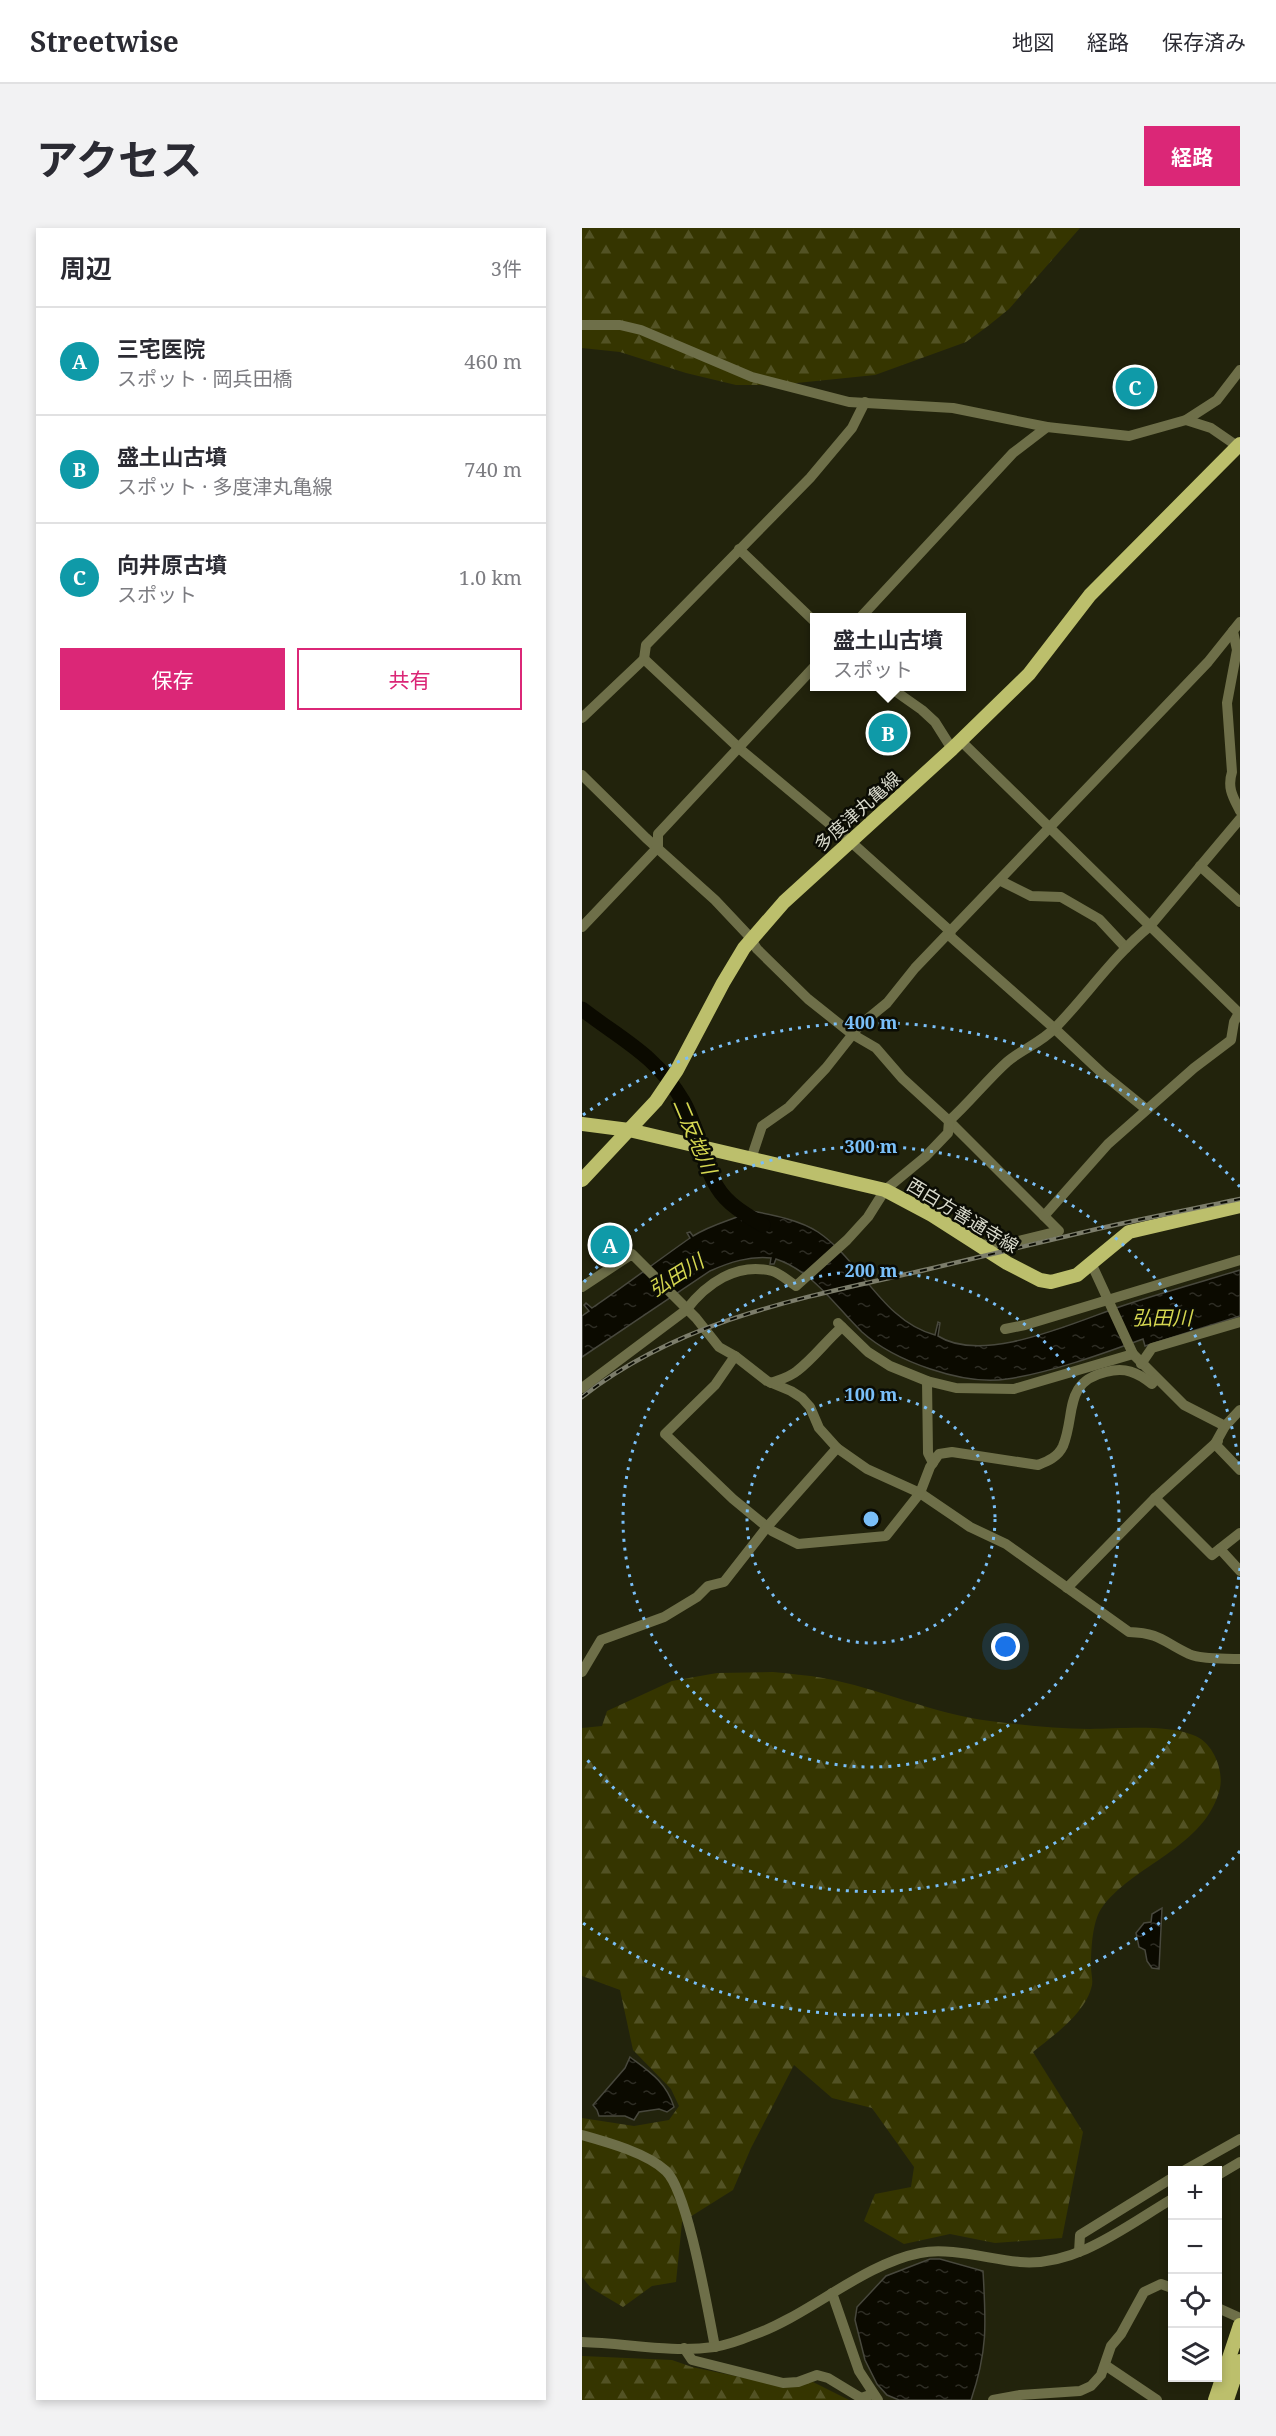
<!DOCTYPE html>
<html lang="ja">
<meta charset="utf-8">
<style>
:root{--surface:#fff;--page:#f2f2f3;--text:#2b2b33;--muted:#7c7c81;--line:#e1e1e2;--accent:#db2777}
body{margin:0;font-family:"Noto Serif","Noto Sans JP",serif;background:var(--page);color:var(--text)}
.controls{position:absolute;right:18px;bottom:18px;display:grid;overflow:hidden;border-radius:0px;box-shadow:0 3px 9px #0003}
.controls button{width:54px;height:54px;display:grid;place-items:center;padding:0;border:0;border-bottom:2px solid var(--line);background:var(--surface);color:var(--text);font:30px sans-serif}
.you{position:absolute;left:424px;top:1419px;width:21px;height:21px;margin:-15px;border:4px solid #fff;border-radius:50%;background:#1a73e8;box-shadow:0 0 0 9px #1a73e833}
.badge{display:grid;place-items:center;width:39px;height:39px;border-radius:50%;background:var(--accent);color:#fff;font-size:20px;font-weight:700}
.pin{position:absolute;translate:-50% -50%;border:3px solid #fff;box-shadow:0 2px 6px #0006}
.popup{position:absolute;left:228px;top:385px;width:156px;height:78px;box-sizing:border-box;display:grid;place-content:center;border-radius:0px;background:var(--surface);filter:drop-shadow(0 2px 4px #0005);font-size:20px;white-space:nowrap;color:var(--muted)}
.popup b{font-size:22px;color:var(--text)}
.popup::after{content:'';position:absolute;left:50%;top:100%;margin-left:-12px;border:12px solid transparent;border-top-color:var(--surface)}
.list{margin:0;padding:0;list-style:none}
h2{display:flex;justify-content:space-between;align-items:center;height:78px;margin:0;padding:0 24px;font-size:26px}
h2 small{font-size:20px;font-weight:400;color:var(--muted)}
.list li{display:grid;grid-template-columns:39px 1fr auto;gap:18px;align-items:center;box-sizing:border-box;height:108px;padding:0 24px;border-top:2px solid var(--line)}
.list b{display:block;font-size:22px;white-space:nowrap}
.list p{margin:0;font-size:20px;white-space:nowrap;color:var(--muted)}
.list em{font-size:20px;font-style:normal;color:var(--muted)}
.actions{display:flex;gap:12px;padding:18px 24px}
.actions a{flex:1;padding:14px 0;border:2px solid var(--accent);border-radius:0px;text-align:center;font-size:21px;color:var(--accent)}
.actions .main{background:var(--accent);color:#fff}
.icon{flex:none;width:33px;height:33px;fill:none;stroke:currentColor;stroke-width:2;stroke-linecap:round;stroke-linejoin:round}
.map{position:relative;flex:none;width:658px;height:2172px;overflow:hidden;border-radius:0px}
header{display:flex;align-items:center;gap:36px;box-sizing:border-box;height:84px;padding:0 30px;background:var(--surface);border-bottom:2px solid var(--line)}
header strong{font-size:28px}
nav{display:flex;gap:33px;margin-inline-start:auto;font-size:21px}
.intro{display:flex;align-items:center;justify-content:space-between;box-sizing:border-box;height:144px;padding:0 36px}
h1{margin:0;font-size:42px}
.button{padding:15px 27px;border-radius:0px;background:var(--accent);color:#fff;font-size:21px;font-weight:700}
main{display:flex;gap:36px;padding:0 36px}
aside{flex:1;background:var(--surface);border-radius:0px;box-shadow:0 3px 9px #0003}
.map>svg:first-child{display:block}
.forest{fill:url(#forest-firs)}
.water{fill:url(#water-ripples);stroke:#48483d;stroke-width:1.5}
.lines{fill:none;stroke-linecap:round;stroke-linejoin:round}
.river{stroke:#0b0a00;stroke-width:15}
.minor{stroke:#6e6f49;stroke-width:10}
.major{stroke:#bcbf6c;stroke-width:14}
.rail-casing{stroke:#7c7d6b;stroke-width:4.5}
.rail{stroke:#0b0c04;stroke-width:2;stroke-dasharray:7;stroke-linecap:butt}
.ring{fill:none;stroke:#7abff8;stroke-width:3;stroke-dasharray:3 6}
.labels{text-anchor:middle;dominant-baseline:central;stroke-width:5;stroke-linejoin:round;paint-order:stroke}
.street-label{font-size:18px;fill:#d8d9cb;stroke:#0b0c04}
.water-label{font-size:20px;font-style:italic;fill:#d4d650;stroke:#0b0c04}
.centre{fill:#7abff8;stroke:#0b0c04;stroke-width:3}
.ring-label{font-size:18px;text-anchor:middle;font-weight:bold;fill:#7abff8;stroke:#0b0c04;stroke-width:5;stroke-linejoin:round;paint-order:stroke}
</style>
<header>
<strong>Streetwise</strong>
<nav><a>地図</a><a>経路</a><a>保存済み</a></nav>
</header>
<div class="intro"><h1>アクセス</h1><a class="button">経路</a></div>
<main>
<aside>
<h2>周辺<small>3件</small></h2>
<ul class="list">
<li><span class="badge" style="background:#0f9aa8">A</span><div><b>三宅医院</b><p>スポット · 岡兵田橋</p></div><em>460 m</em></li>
<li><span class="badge" style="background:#0f9aa8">B</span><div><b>盛土山古墳</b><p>スポット · 多度津丸亀線</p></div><em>740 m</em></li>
<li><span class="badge" style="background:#0f9aa8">C</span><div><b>向井原古墳</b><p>スポット</p></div><em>1.0 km</em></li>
</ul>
<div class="actions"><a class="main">保存</a><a>共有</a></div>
</aside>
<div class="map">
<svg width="658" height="2172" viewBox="0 0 658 2172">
<defs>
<pattern id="forest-firs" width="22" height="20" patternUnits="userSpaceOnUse" patternTransform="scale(1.5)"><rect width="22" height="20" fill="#353500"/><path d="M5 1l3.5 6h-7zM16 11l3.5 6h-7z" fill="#525224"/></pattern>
<pattern id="water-ripples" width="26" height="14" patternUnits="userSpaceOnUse" patternTransform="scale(1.5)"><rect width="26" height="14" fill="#0b0a00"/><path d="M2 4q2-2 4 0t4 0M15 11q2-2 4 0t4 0" fill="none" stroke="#2e2d24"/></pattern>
</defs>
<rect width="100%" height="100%" fill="#22230c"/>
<!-- forest -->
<g class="forest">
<polygon points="0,0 498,0 427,81 406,98 384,114 293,147 195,157 154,157 104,145 38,124 0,120"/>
<path d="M191,1444C208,1446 225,1447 241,1450C297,1460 351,1486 408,1493C440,1497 475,1501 508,1501C539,1501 582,1496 611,1507C630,1513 642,1541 638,1560C624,1620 549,1637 519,1681C510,1695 509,1723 509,1739C509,1745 511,1751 510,1757C504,1785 472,1807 451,1824L501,1904L480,2010L413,2015L368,2006L322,2016L282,1993L293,1966L329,1959L332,1939L290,1880L250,1870L212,1837L169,1920L151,1962L100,1994L94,2054L70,2058L41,2079L9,2060L0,2049V1890L52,1898L87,1892L97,1878L89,1861L51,1822L38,1762L0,1748V1500L20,1498L25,1483L90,1453L135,1445Z"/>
<polygon points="0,2128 90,2132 110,2139 201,2158 231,2154 267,2172 0,2172"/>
</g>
<!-- water -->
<g class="water">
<path d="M170,983C191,987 218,992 236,1004C279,1033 300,1093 353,1107L356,1094L358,1095L356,1108C401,1137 493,1094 540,1078C579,1065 619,1054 658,1042V1088L563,1118L561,1111C520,1126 467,1145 425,1151C382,1158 312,1133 280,1104C253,1078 232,1044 194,1031L192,1036H188L189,1030C167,1028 148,1034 128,1043L0,1129V1088L7,1083L2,1077L4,1075L10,1080C44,1057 75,1033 108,1010L105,1005L108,1004L111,1008C130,996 150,992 170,983Z"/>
<polygon points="580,1680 577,1741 570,1740 565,1733 563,1722 557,1719 554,1705 562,1695 569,1694 570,1686"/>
<path d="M48,1829C68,1844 84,1854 92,1879L85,1884L77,1881L57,1884L52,1892L43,1888H17L15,1882L11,1877L43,1840Z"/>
<path d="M348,2031H358L401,2043C404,2095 406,2122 389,2172H317L305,2167L295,2156L283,2132L273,2092L275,2079L304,2048Z"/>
</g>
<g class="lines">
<!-- river -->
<path class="river" d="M0,781C40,812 74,827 101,873C117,900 119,933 135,959C145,976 164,987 181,997"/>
<!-- minor -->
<g class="minor">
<polyline points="0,97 38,97 59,102 170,149 267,174 371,180 465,199 547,208 604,192 635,172 658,142"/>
<polyline points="604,192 629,200 658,220"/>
<polyline points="157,321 232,393"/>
<polyline points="278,390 431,225 465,199"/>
<path d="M651,403L655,422L645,475L650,544C645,560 651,569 658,583"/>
<polyline points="62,431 158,521 268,613 368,703 369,709 473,801 521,846 564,881"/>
<polyline points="306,458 340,482 353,494 370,521"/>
<polyline points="0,490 62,431 64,417 228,250 270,200 283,174"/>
<polyline points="0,547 64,610 133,672 166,707 175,721 226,771 270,806 294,820 320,850 367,893 477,1003 436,1013 398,1017"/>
<polyline points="658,591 568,698 658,786"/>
<polyline points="618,638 658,674"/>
<polyline points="419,653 449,668 479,669 517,691 544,720"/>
<polyline points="0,699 76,619 76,606 232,439"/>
<polyline points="169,931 180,898 207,879 244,840 278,797 305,775 333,740 626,434 658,394"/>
<polyline points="462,988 526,916 612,840 649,812 652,794 657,785"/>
<polyline points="510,1037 551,1126 602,1177 643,1198"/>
<path d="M0,1059L50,1026L114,1090L137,1119L153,1128L185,1153L209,1163L220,1170L228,1179L237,1200L255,1220L285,1241L338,1265L388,1299L424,1316L547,1404C579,1405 581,1414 607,1426C621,1432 643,1430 658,1431"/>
<polyline points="256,1095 286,1124 308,1138 345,1153 374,1160 432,1161 551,1126"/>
<polyline points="423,1101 443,1097 658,1032"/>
<path d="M153,1128L133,1157L83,1206L151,1271L190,1303L216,1316L304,1308L338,1265L348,1239L357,1226L370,1224L456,1237C466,1233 476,1229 481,1218C494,1186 481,1154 524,1144C543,1139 555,1144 570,1156L574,1151"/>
<polyline points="559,1136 570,1120 658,1094"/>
<polyline points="345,1153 346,1225 351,1235"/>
<path d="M189,1155C197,1152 208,1149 215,1143C232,1130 244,1113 260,1099"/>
<path d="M0,1160L104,1082C124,1056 154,1034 190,1043C198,1045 206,1053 214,1058L265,1012L286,989L303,962L343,929L366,905L367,893C388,874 405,852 425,834C440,821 459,815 474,799C506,766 532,727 568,698L379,513"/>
<polyline points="658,1182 643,1198 633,1216 658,1242"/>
<polyline points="573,1270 630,1327 658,1305"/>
<polyline points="638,1321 658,1343"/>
<polyline points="485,1360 573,1270 636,1213"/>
<polyline points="0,1444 19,1412 82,1389 115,1369 126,1358 142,1354 185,1299 255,1220"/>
<path d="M0,1907C25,1914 65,1925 84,1943C106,1964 126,2084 133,2119"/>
<polyline points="603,1942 658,1911"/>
<polyline points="636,1947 658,1934"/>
<polyline points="497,2024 498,2007 590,1950"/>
<polyline points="250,2065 277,2143 296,2172"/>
<polyline points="636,2080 658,2090"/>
<path d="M0,2114C44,2115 88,2125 132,2119C145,2117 159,2112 171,2107C226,2088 281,2036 338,2025C367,2019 407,2031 438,2034C494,2039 544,1998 590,1971"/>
<polyline points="102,2120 110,2132 201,2155 216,2154 235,2147 246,2150 279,2170 291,2166"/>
<polyline points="523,2137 575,2172"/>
<polyline points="411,2172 438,2167 498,2163 509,2158 519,2147 529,2118 539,2106 562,2064 579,2056 590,2060"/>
</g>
<!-- major -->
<g class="major">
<polyline points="0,896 47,902 303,962 350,987 425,1035 458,1052 469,1054 495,1047 547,1004 658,978"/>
<polyline points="0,952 74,873 95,842 141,755 162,720 202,674 370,521 447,446 508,367 658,216"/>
<polyline points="633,2172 658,2097"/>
<polyline points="645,2172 658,2133"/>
</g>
<defs>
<path id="rail" d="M0,1169C101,1090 225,1069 347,1041C403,1028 459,1014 515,1001C563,990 611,981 658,971"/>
</defs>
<!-- rail casing -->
<use href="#rail" class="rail-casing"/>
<!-- rail -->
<use href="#rail" class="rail"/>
</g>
<!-- distance rings -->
<g class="ring">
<circle cx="289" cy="1291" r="124"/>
<circle cx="289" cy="1291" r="248"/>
<path d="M658 1340A372 372 0 0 1 2 1528M2 1054A372 372 0 0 1 658 1242"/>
<path d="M658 1623A496 496 0 0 1 1 1695M1 887A496 496 0 0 1 658 959"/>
</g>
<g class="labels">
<!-- street labels -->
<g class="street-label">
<text transform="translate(275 583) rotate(-42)">多度津丸亀線</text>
<text transform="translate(381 987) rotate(31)">西白方善通寺線</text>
</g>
<!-- water labels -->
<g class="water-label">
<text transform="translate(113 908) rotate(67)">二反地川</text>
<text transform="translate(94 1047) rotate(-32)">弘田川</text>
<text x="580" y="1089">弘田川</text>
</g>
</g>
<circle cx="289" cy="1291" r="9" class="centre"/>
<g class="ring-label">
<text x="289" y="801">400 m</text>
<text x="289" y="925">300 m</text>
<text x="289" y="1049">200 m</text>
<text x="289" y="1173">100 m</text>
</g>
</svg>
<div class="controls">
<button>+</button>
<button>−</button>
<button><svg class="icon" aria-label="locate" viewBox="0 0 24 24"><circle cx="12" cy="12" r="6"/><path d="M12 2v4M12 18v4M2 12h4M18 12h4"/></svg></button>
<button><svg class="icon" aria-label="layers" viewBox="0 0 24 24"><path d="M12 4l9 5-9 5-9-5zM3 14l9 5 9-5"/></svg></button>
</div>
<div class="you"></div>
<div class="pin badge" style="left:28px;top:1017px;background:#0f9aa8">A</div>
<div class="pin badge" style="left:306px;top:505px;background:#0f9aa8">B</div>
<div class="popup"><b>盛土山古墳</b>スポット</div>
<div class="pin badge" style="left:553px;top:159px;background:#0f9aa8">C</div>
</div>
</main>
